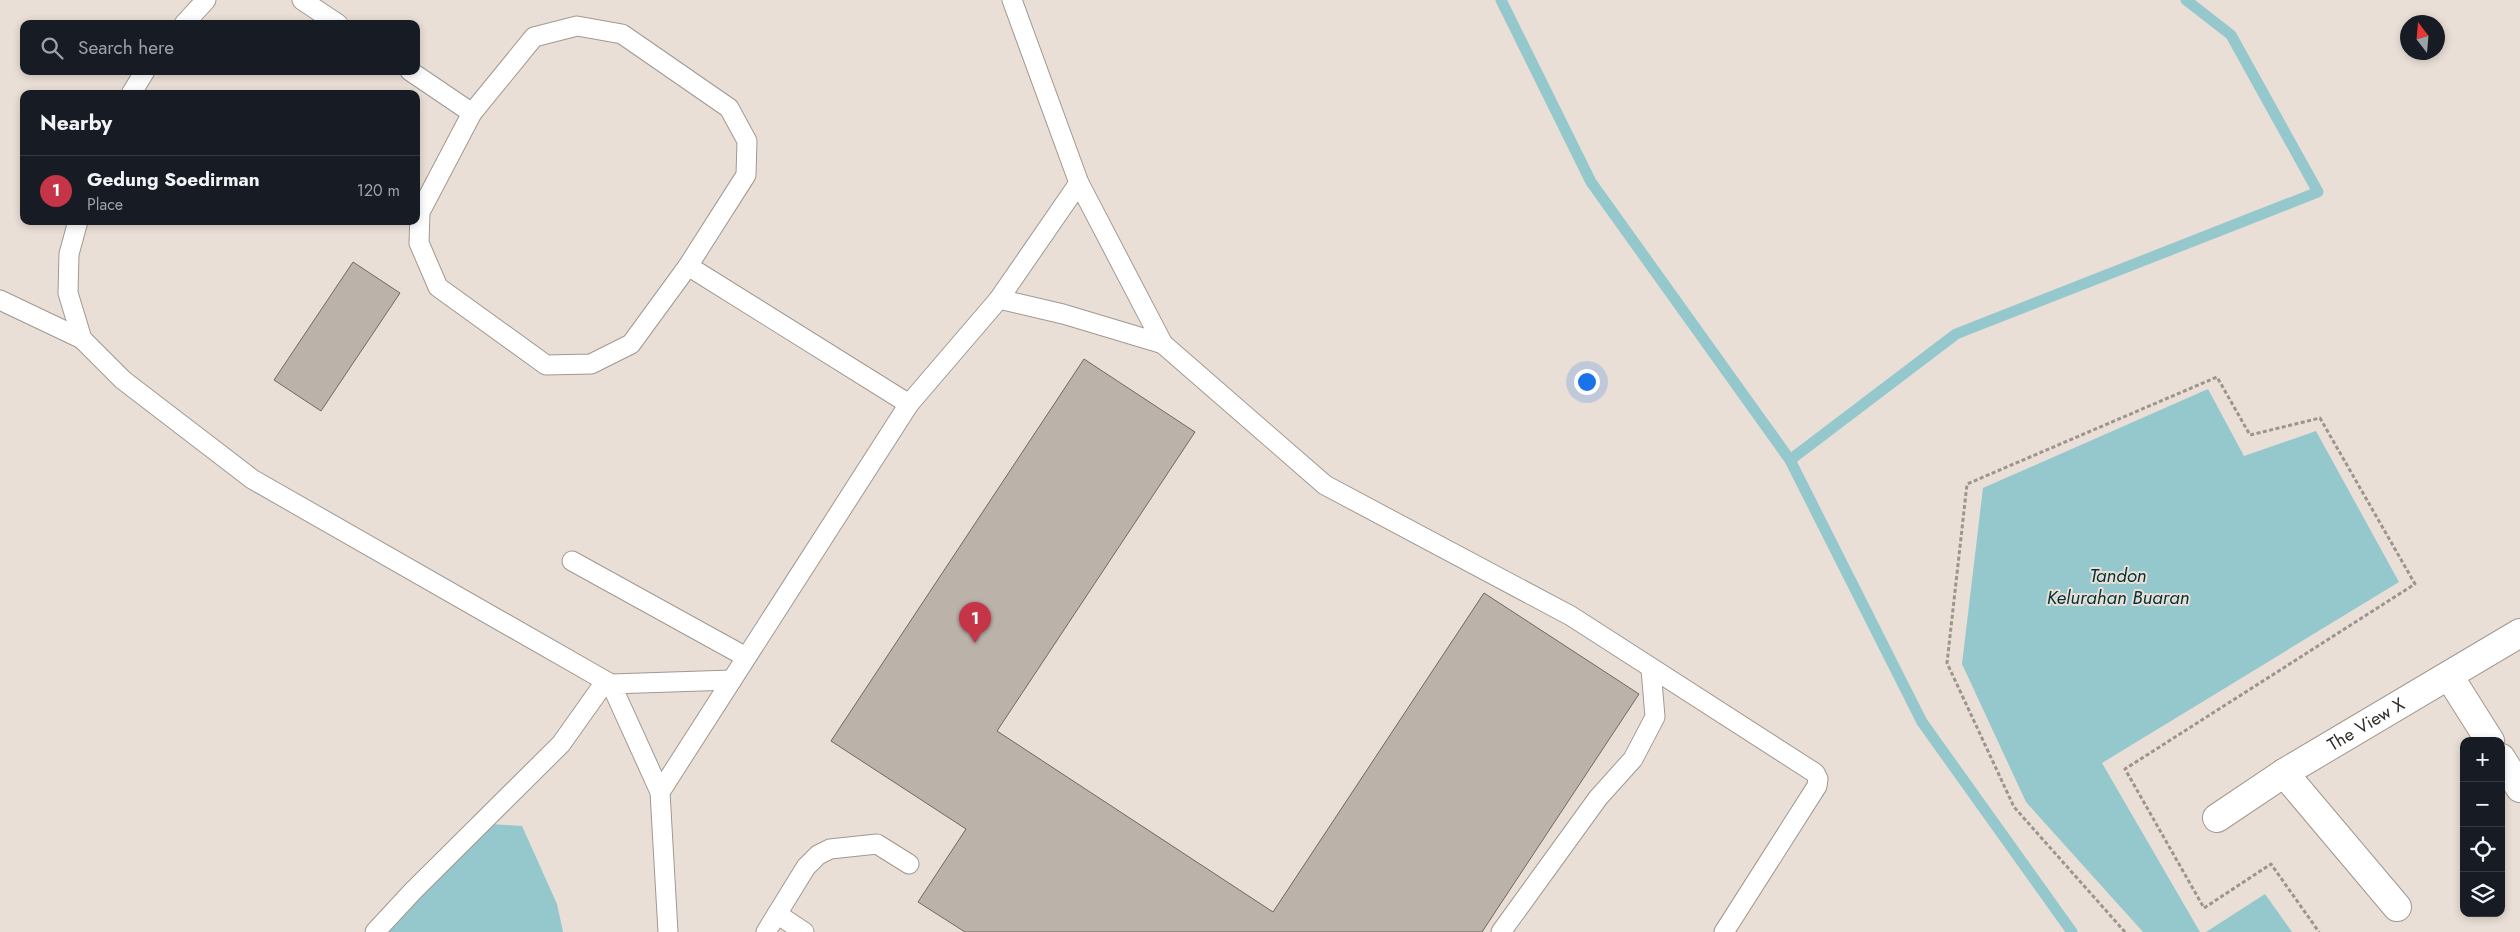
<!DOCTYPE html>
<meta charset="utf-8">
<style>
:root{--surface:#171b24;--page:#242831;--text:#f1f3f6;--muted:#9ea1a6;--line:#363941;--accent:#c53447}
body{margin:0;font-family:Jost,sans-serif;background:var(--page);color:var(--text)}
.controls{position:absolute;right:15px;bottom:15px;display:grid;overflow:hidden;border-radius:10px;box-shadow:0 2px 8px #0003}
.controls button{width:45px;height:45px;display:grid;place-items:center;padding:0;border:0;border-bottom:1px solid var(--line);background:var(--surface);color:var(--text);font:25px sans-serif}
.compass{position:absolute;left:2400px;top:15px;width:45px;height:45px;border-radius:50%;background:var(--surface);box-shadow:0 2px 8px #0003;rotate:344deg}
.you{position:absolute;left:1586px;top:381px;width:18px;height:18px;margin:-12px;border:4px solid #fff;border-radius:50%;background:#1a73e8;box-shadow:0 0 0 8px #1a73e833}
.badge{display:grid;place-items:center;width:32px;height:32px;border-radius:50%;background:var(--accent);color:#fff;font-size:16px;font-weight:700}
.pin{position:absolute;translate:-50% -41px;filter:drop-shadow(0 1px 2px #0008)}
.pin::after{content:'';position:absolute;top:26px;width:18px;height:15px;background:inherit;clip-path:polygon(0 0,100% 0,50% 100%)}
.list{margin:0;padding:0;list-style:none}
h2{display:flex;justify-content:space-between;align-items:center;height:65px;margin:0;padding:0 20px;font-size:21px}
h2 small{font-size:16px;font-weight:400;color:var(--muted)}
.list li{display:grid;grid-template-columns:32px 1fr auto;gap:15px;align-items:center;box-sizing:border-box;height:70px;padding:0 20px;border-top:1px solid var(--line)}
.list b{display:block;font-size:19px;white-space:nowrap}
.list p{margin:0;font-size:16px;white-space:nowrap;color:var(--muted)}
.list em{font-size:16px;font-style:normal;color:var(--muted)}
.icon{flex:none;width:28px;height:28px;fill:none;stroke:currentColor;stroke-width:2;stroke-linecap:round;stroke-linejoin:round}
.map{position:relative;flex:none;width:2520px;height:932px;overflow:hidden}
.search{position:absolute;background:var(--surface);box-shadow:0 2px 8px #0003;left:20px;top:20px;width:400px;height:55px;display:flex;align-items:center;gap:12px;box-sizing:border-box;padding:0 18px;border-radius:10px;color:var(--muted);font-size:19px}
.panel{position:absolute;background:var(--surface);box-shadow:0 2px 8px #0003;left:20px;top:90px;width:400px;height:135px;border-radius:10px}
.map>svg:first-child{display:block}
.water{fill:#95c8cd}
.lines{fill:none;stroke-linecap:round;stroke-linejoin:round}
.stream{stroke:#95c8cd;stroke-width:11}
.building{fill:#bbb2aa;stroke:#716861}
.lane-casing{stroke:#a19890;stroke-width:21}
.street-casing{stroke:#a19890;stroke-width:30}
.path{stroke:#9c958e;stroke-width:3;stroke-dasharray:4 2.5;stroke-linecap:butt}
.lane{stroke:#fff;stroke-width:19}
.street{stroke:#fff;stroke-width:28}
.labels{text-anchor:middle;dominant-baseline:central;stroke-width:4;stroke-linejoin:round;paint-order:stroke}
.street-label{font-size:18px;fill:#2f2c28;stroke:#e9dfd6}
.water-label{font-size:19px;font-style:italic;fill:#003337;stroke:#e9dfd6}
</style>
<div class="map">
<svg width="2520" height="932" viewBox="0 0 2520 932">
<rect width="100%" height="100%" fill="#e9dfd6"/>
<!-- water -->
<g class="water">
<polygon points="2208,389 2244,456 2316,431 2399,582 2102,763 2200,932 2143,932 2026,802 1962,664 1983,488"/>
<polygon points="476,823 522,826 557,904 563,932 379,932"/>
<polygon points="2265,894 2292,932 2206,932"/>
</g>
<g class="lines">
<!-- stream -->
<g class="stream">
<polyline points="1501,0 1591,182 1790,460 1922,722 2072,932"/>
<polyline points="1790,460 1956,334 2318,192 2231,35 2186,0"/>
</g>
</g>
<!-- building -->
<g class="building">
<polygon points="353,262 400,293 321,411 274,380"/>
<polygon points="1084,359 1195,432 997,731 1273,912 1484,593 1639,694 1482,932 965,932 918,902 966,829 831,741"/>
</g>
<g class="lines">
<defs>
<g id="lane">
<polyline points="302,0 338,24"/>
<polyline points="184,24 206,0"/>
<polygon points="577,26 622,34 729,108 747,141 746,175 688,266 631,344 591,364 546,365 438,287 419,243 420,212 472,113 534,37"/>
<polyline points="410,71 472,113"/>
<polyline points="131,94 145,71"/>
<polyline points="78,221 69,254 68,293 82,339 123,380 252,479 611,684"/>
<polyline points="688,266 909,404"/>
<polyline points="999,299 1063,314 1163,344 1079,183 1012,0"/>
<polyline points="0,300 82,339"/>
<polyline points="1163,344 1325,485 1571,616 1815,773 1818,779 1817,786 1724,932"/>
<polyline points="572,561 746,657"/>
<polyline points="660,792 909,404 999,299 1079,183"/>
<polyline points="777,914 804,932"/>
<polyline points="375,932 413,891 561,744 605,682"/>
<polyline points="668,932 660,792 611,684 732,680"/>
<polyline points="766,932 806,867 818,855 830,849 877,844 909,864"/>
<polyline points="1501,932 1598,798 1633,759 1655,717 1651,669"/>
</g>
<g id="street">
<polyline points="2449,676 2490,741"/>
<polyline points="2501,758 2520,788"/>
<polyline points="2284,773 2397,907"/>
<path id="s1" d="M2217,818L2284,773L2520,633"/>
</g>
</defs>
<!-- lane casing -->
<use href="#lane" class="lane-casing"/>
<!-- street casing -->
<use href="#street" class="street-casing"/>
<!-- path -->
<polyline class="path" points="2125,932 2014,807 1947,663 1967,484 2217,377 2250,435 2320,418 2415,584 2125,769 2204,908 2271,864 2319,932"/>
<!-- lane -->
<use href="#lane" class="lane"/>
<!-- street -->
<use href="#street" class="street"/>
</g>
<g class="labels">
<!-- street labels -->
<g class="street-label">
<text stroke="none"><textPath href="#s1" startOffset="176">The View X</textPath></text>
</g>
<!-- water labels -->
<g class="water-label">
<text x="2118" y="575">Tandon<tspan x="2118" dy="22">Kelurahan Buaran</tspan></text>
</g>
</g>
</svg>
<div class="controls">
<button>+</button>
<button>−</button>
<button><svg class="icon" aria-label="locate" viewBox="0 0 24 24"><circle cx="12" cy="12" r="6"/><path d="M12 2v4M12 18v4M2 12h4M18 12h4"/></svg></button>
<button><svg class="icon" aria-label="layers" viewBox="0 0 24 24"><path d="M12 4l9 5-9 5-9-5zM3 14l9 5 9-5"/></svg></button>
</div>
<svg class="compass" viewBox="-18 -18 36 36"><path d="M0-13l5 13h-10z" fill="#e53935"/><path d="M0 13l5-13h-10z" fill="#9ea1a6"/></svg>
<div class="you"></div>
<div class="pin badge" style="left:975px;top:643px">1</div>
<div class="search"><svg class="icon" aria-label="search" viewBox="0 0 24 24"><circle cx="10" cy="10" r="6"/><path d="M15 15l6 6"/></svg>Search here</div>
<section class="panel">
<h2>Nearby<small></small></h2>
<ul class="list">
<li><span class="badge">1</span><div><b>Gedung Soedirman</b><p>Place</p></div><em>120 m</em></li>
</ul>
</section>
</div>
